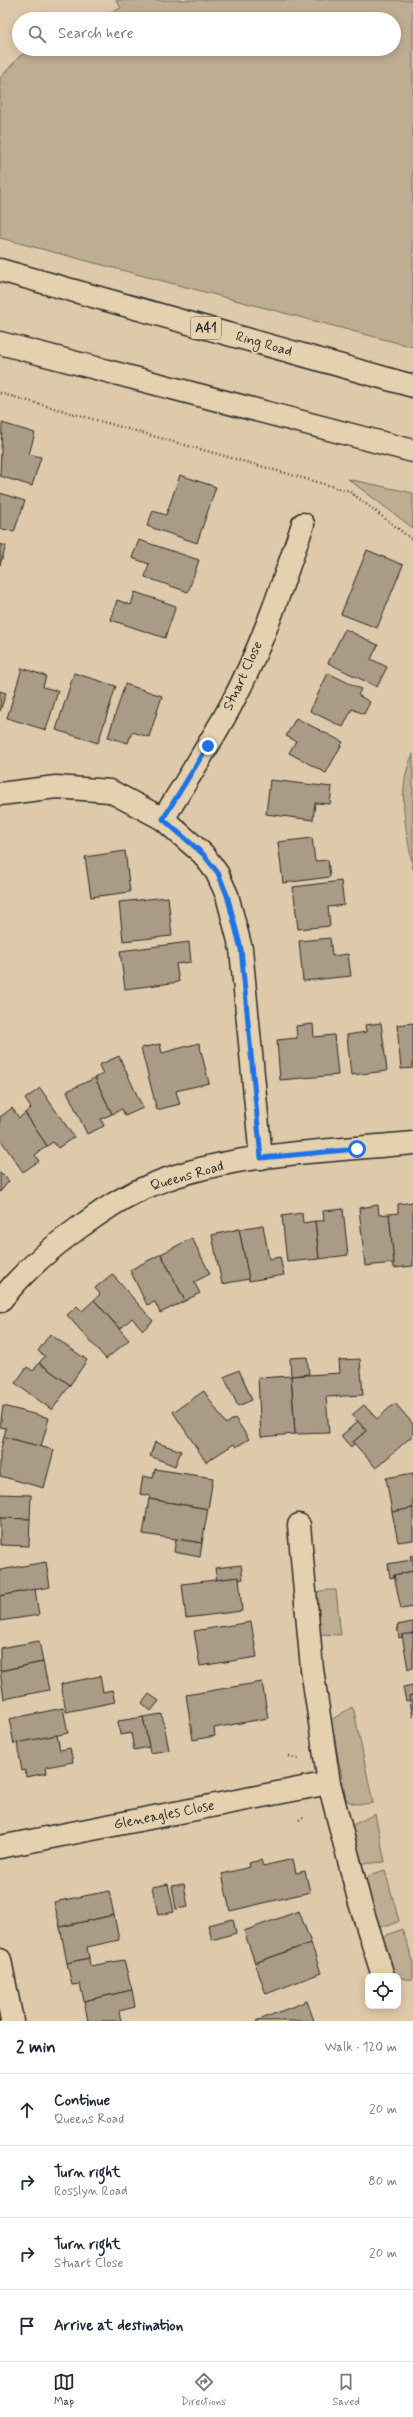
<!DOCTYPE html>
<meta charset="utf-8">
<style>
:root{--surface:#fff;--page:#f2f2f3;--text:#1f2937;--muted:#747a83;--line:#e0e1e3;--accent:#2b2b2b}
body{margin:0;font-family:Mynerve,sans-serif;background:var(--page);color:var(--text)}
.controls{position:absolute;right:12px;bottom:12px;display:grid;overflow:hidden;border-radius:8px;box-shadow:0 2px 10px #0003}
.controls button{width:36px;height:36px;display:grid;place-items:center;padding:0;border:0;border-bottom:1px solid var(--line);background:var(--surface);color:var(--text);font:20px sans-serif}
.stop{position:absolute;width:12px;height:12px;margin:-9px;border:3px solid #1a73e8;border-radius:50%;background:#fff}
.stop.end{background:#1a73e8;border-color:#fff;box-shadow:0 1px 4px #0008}
.list{margin:0;padding:0;list-style:none}
h2{display:flex;justify-content:space-between;align-items:center;height:52px;margin:0;padding:0 16px;font-size:17px}
h2 small{font-size:13px;font-weight:400;color:var(--muted)}
.list li{display:grid;grid-template-columns:26px 1fr auto;gap:12px;align-items:center;box-sizing:border-box;height:72px;padding:0 16px;border-top:1px solid var(--line)}
.list b{display:block;font-size:15px;white-space:nowrap}
.list p{margin:0;font-size:13px;white-space:nowrap;color:var(--muted)}
.list em{font-size:13px;font-style:normal;color:var(--muted)}
.icon{flex:none;width:22px;height:22px;fill:none;stroke:currentColor;stroke-width:2;stroke-linecap:round;stroke-linejoin:round}
.map{position:relative;flex:none;width:413px;height:2021px;overflow:hidden}
.search{position:absolute;background:var(--surface);box-shadow:0 2px 10px #0003;left:12px;right:12px;top:12px;height:44px;display:flex;align-items:center;gap:10px;box-sizing:border-box;padding:0 14px;border-radius:22px;color:var(--muted);font-size:15px}
.sheet{height:340px;background:var(--surface)}
nav{display:flex;justify-content:space-around;align-items:center;box-sizing:border-box;height:56px;border-top:1px solid var(--line);background:var(--surface);font-size:11px;color:var(--muted)}
nav a{display:grid;justify-items:center;gap:2px}
nav .on{color:var(--accent)}
.map>svg:first-child{display:block}
.green{fill:#bdad92;stroke:#746c5e}
.building{fill:#a99b85;stroke:#2b2b2b}
.lines{fill:none;stroke-linecap:round;stroke-linejoin:round}
.minor-casing{stroke:#2b2b2b;stroke-width:25}
.highway-casing{stroke:#2b2b2b;stroke-width:25}
.path{stroke:#2b2b2b;stroke-width:2.5;stroke-dasharray:1 3;stroke-linecap:butt}
.minor{stroke:#e5d1af;stroke-width:22}
.highway{stroke:#e5d1af;stroke-width:22}
.route{stroke:#1a73e8;stroke-width:5}
.labels{text-anchor:middle;dominant-baseline:central;stroke-width:3.5;stroke-linejoin:round;paint-order:stroke}
.shield{fill:#e5d1af;stroke:#635d53;stroke-width:1}
.shield-label{font-size:13px;font-weight:bold;fill:#2b2b2b}
.street-label{font-size:14px;fill:#2b2b2b;stroke:#e5d1af}
</style>
<div class="map">
<svg width="413" height="2021" viewBox="0 0 413 2021">
<rect width="100%" height="100%" fill="#decaaa"/>
<filter id="ink" filterUnits="userSpaceOnUse"><feTurbulence type="fractalNoise" baseFrequency=".025" numOctaves="2"/><feDisplacementMap in="SourceGraphic" scale="8" xChannelSelector="R" yChannelSelector="G"/><feConvolveMatrix kernelMatrix="1 2 1 2 8 2 1 2 1" color-interpolation-filters="sRGB"/></filter>
<g filter="url(#ink)">
<!-- green -->
<g class="green">
<polygon points="116,0 413,0 413,347 0,238 0,78 20,56 35,49 394,49 394,19 97,19 121,8"/>
<polygon points="348,479 413,493 413,528"/>
<path d="M413,754V869C407,831 395,790 413,754Z"/>
<polygon points="328,1590 336,1590 341,1635 319,1634 316,1592"/>
<path d="M352,1707L354,1711L373,1803C365,1804 351,1806 346,1799L331,1720Z"/>
<polygon points="375,1814 385,1862 361,1864 353,1836 353,1825"/>
<polygon points="385,1870 399,1921 388,1926 378,1926 365,1881 372,1874"/>
<path d="M402,1929L413,1960V1979C390,1983 386,1955 380,1938Z"/>
</g>
<!-- building -->
<g class="building">
<polygon points="2,423 35,433 29,454 41,457 32,486 0,476"/>
<polygon points="180,475 216,487 197,543 147,526 153,511 166,515"/>
<polygon points="0,493 25,501 14,532 0,528"/>
<polygon points="139,540 199,560 188,592 145,577 149,564 132,558"/>
<polygon points="0,544 6,546 0,565"/>
<polygon points="367,550 403,565 377,628 341,614"/>
<polygon points="135,592 176,606 165,638 111,620 117,600 131,605"/>
<polygon points="345,629 378,645 371,659 387,667 377,687 328,663"/>
<polygon points="22,668 46,676 43,687 58,691 46,730 7,718"/>
<polygon points="74,673 116,686 98,743 56,730"/>
<polygon points="328,673 361,689 358,695 370,702 364,714 352,709 343,727 310,711"/>
<polygon points="125,684 162,696 149,737 132,732 128,743 108,737"/>
<polygon points="0,691 6,693 0,711"/>
<polygon points="296,718 343,742 326,773 289,753 296,741 286,736"/>
<polygon points="270,780 332,787 330,804 315,803 313,820 266,814"/>
<polygon points="312,838 315,861 328,860 330,877 283,883 278,842"/>
<polygon points="125,851 130,892 91,897 85,857"/>
<polygon points="341,881 344,905 328,907 330,926 298,929 293,887"/>
<polygon points="168,897 172,936 123,941 119,902"/>
<polygon points="330,938 332,956 348,954 351,976 303,981 299,941"/>
<polygon points="189,942 191,962 176,964 179,982 125,989 120,951"/>
<polygon points="381,1023 387,1071 351,1075 347,1035 366,1032 365,1025"/>
<polygon points="413,1023 413,1068 401,1069 397,1025"/>
<polygon points="313,1024 314,1037 334,1035 338,1075 280,1080 277,1040 297,1038 296,1026"/>
<polygon points="199,1043 209,1083 176,1091 180,1104 157,1110 141,1048 160,1044 162,1053"/>
<polygon points="119,1056 143,1108 125,1116 122,1109 112,1114 95,1078 103,1074 99,1065"/>
<polygon points="95,1078 112,1114 101,1119 104,1126 87,1134 67,1091"/>
<polygon points="40,1088 74,1137 58,1148 53,1142 47,1146 25,1113 31,1108 25,1099"/>
<polygon points="12,1108 19,1118 25,1113 47,1146 35,1155 39,1161 23,1172 0,1139 0,1117"/>
<polygon points="0,1172 9,1181 0,1192"/>
<polygon points="413,1202 413,1266 394,1268 389,1214 398,1213 398,1204"/>
<polygon points="378,1205 379,1215 389,1214 394,1263 365,1266 359,1208"/>
<polygon points="343,1209 348,1255 319,1259 315,1221 324,1221 323,1211"/>
<polygon points="302,1213 303,1223 315,1221 319,1259 287,1262 282,1216"/>
<polygon points="263,1225 269,1259 280,1257 284,1275 249,1281 239,1229"/>
<polygon points="239,1229 249,1279 222,1284 212,1235"/>
<polygon points="192,1238 210,1274 194,1282 200,1293 185,1301 161,1254"/>
<polygon points="161,1254 185,1301 160,1313 155,1302 147,1305 130,1270"/>
<polygon points="112,1274 153,1321 143,1330 132,1318 120,1329 94,1300 100,1294 95,1288"/>
<polygon points="94,1300 129,1340 106,1359 67,1315 77,1306 82,1311"/>
<polygon points="50,1334 87,1360 70,1385 39,1363 45,1356 38,1351"/>
<polygon points="307,1357 309,1374 291,1376 290,1358"/>
<polygon points="360,1359 363,1395 326,1397 329,1433 295,1434 291,1376 340,1373 339,1360"/>
<polygon points="39,1363 70,1385 52,1410 15,1383 27,1367 33,1371"/>
<polygon points="239,1370 252,1400 238,1406 224,1377"/>
<polygon points="291,1376 295,1434 261,1437 258,1378"/>
<polygon points="204,1391 226,1424 235,1418 249,1439 236,1447 234,1444 206,1462 173,1412"/>
<polygon points="395,1403 413,1424 413,1435 376,1468 353,1442 366,1431 352,1415 364,1405 377,1419"/>
<polygon points="3,1406 49,1418 41,1447 4,1437 6,1428 0,1427"/>
<polygon points="358,1421 366,1431 353,1442 354,1444 351,1447 341,1436"/>
<polygon points="4,1437 54,1450 44,1488 0,1476 0,1452"/>
<polygon points="155,1442 181,1451 175,1466 150,1456"/>
<polygon points="155,1469 213,1478 208,1509 149,1499 150,1496 140,1494 143,1476 153,1478"/>
<polygon points="413,1473 413,1508 392,1512 386,1478"/>
<polygon points="0,1494 31,1495 30,1519 0,1518"/>
<polygon points="149,1499 208,1509 202,1543 143,1534"/>
<polygon points="413,1508 413,1540 398,1542 392,1512"/>
<polygon points="0,1518 30,1519 29,1546 0,1545"/>
<polygon points="176,1539 202,1543 200,1557 174,1552"/>
<polygon points="413,1555 413,1571 394,1575 394,1577 390,1578 388,1564 411,1560 410,1556"/>
<polygon points="46,1562 50,1587 0,1596 0,1570"/>
<polygon points="241,1565 243,1579 239,1580 239,1577 217,1580 215,1568"/>
<polygon points="413,1571 413,1607 401,1609 394,1575"/>
<polygon points="239,1577 242,1611 186,1618 182,1584"/>
<polygon points="35,1589 39,1615 0,1621 0,1596"/>
<polygon points="251,1622 257,1657 200,1666 194,1631"/>
<polygon points="413,1622 413,1633 399,1638 397,1625"/>
<polygon points="413,1633 413,1668 408,1669 402,1635"/>
<polygon points="39,1641 43,1662 0,1671 0,1648"/>
<polygon points="43,1662 49,1690 4,1699 0,1671"/>
<polygon points="100,1676 103,1692 112,1690 115,1702 66,1712 61,1684"/>
<polygon points="262,1682 268,1718 214,1728 215,1736 193,1740 186,1695"/>
<polygon points="413,1685 413,1695 409,1696 410,1700 406,1701 403,1687"/>
<polygon points="149,1694 159,1701 151,1711 142,1703"/>
<polygon points="413,1695 413,1717 409,1696"/>
<polygon points="63,1708 68,1733 14,1744 9,1719"/>
<polygon points="162,1714 169,1750 150,1753 143,1717"/>
<polygon points="143,1717 149,1747 134,1750 131,1733 120,1735 118,1721"/>
<polygon points="57,1735 60,1750 70,1748 73,1762 46,1767 47,1773 26,1777 25,1770 22,1771 17,1743"/>
<polygon points="293,1859 296,1873 305,1871 310,1892 230,1911 222,1874 250,1867 249,1863 261,1860 263,1866"/>
<polygon points="168,1884 174,1912 158,1915 152,1887"/>
<polygon points="184,1884 188,1907 176,1909 172,1886"/>
<polygon points="109,1891 114,1915 60,1927 54,1902"/>
<polygon points="299,1911 311,1943 255,1963 244,1931"/>
<polygon points="114,1915 119,1940 87,1947 89,1958 67,1963 60,1927"/>
<polygon points="233,1919 236,1933 212,1940 208,1925"/>
<polygon points="311,1943 321,1973 266,1994 255,1963"/>
<polygon points="89,1958 90,1966 124,1960 132,1990 84,2001 80,1984 72,1985 67,1963"/>
<polygon points="132,1990 135,2007 119,2011 121,2021 88,2021 84,2001"/>
<polygon points="307,2001 314,2021 256,2021"/>
</g>
<g class="lines">
<defs>
<g id="minor">
<polyline points="0,794 56,787 110,791 163,819 203,854 217,873 227,895 241,949 261,1158"/>
<path d="M163,819C186,782 209,745 230,707C261,649 282,586 303,524"/>
<path d="M0,1301C22,1273 48,1250 77,1229C98,1214 119,1199 142,1189C225,1152 323,1152 413,1143"/>
<polyline points="329,1783 360,1903 383,1976"/>
<polyline points="0,1847 329,1783 312,1669 299,1525"/>
<polyline points="0,1960 12,2021"/>
</g>
<g id="highway">
<polyline points="0,270 413,386"/>
<polyline points="0,343 413,451"/>
</g>
</defs>
<!-- minor casing -->
<use href="#minor" class="minor-casing"/>
<!-- highway casing -->
<use href="#highway" class="highway-casing"/>
<!-- path -->
<g class="path">
<polyline points="0,393 349,491 413,540"/>
<polyline points="289,1756 299,1759"/>
<polyline points="299,1820 305,1816"/>
</g>
<!-- minor -->
<use href="#minor" class="minor"/>
<!-- highway -->
<use href="#highway" class="highway"/>
</g>
</g>
<g class="lines" filter="url(#ink)">
<!-- route -->
<polyline class="route" points="208,746 163,819 203,854 218,873 227,895 241,949 261,1158 357,1149"/>
</g>
<g class="labels">
<!-- shield labels -->
<rect class="shield" x="191" y="317" width="30" height="22" rx="3"/>
<g class="shield-label">
<text x="206" y="328">A41</text>
</g>
<!-- street labels -->
<g class="street-label">
<text transform="translate(264 344) rotate(16)">Ring Road</text>
<text transform="translate(243 676) rotate(-65)">Stuart Close</text>
<text transform="translate(187 1176) rotate(-16)">Queens Road</text>
<text transform="translate(164 1815) rotate(-11)">Gleneagles Close</text>
</g>
</g>
</svg>
<div class="controls">
<button><svg class="icon" aria-label="locate" viewBox="0 0 24 24"><circle cx="12" cy="12" r="6"/><path d="M12 2v4M12 18v4M2 12h4M18 12h4"/></svg></button>
</div>
<div class="stop" style="left:357px;top:1149px"></div>
<div class="stop end" style="left:208px;top:746px"></div>
<div class="search"><svg class="icon" aria-label="search" viewBox="0 0 24 24"><circle cx="10" cy="10" r="6"/><path d="M15 15l6 6"/></svg>Search here</div>
</div>
<section class="sheet">
<h2>2 min<small>Walk · 120 m</small></h2>
<ul class="list">
<li><svg class="icon" aria-label="ahead" viewBox="0 0 24 24"><path d="M12 20V5M6 11l6-6 6 6"/></svg><div><b>Continue</b><p>Queens Road</p></div><em>20 m</em></li>
<li><svg class="icon" aria-label="right" viewBox="0 0 24 24"><path d="M7 20v-9h11M14 6l5 5-5 5"/></svg><div><b>Turn right</b><p>Rosslyn Road</p></div><em>80 m</em></li>
<li><svg class="icon" aria-label="right" viewBox="0 0 24 24"><path d="M7 20v-9h11M14 6l5 5-5 5"/></svg><div><b>Turn right</b><p>Stuart Close</p></div><em>20 m</em></li>
<li><svg class="icon" aria-label="arrive" viewBox="0 0 24 24"><path d="M6 21V4h12l-3 4 3 4H6"/></svg><div><b>Arrive at destination</b></div></li>
</ul>
</section>
<nav>
<a class="on"><svg class="icon" aria-label="map" viewBox="0 0 24 24"><path d="M3 6l6-2 6 2 6-2v14l-6 2-6-2-6 2zM9 4v14M15 6v14"/></svg>Map</a>
<a><svg class="icon" aria-label="directions" viewBox="0 0 24 24"><path d="M12 3l9 9-9 9-9-9zM9 14v-3h6M13 9l2 2-2 2"/></svg>Directions</a>
<a><svg class="icon" aria-label="saved" viewBox="0 0 24 24"><path d="M7 4h10v16l-5-4-5 4z"/></svg>Saved</a>
</nav>
